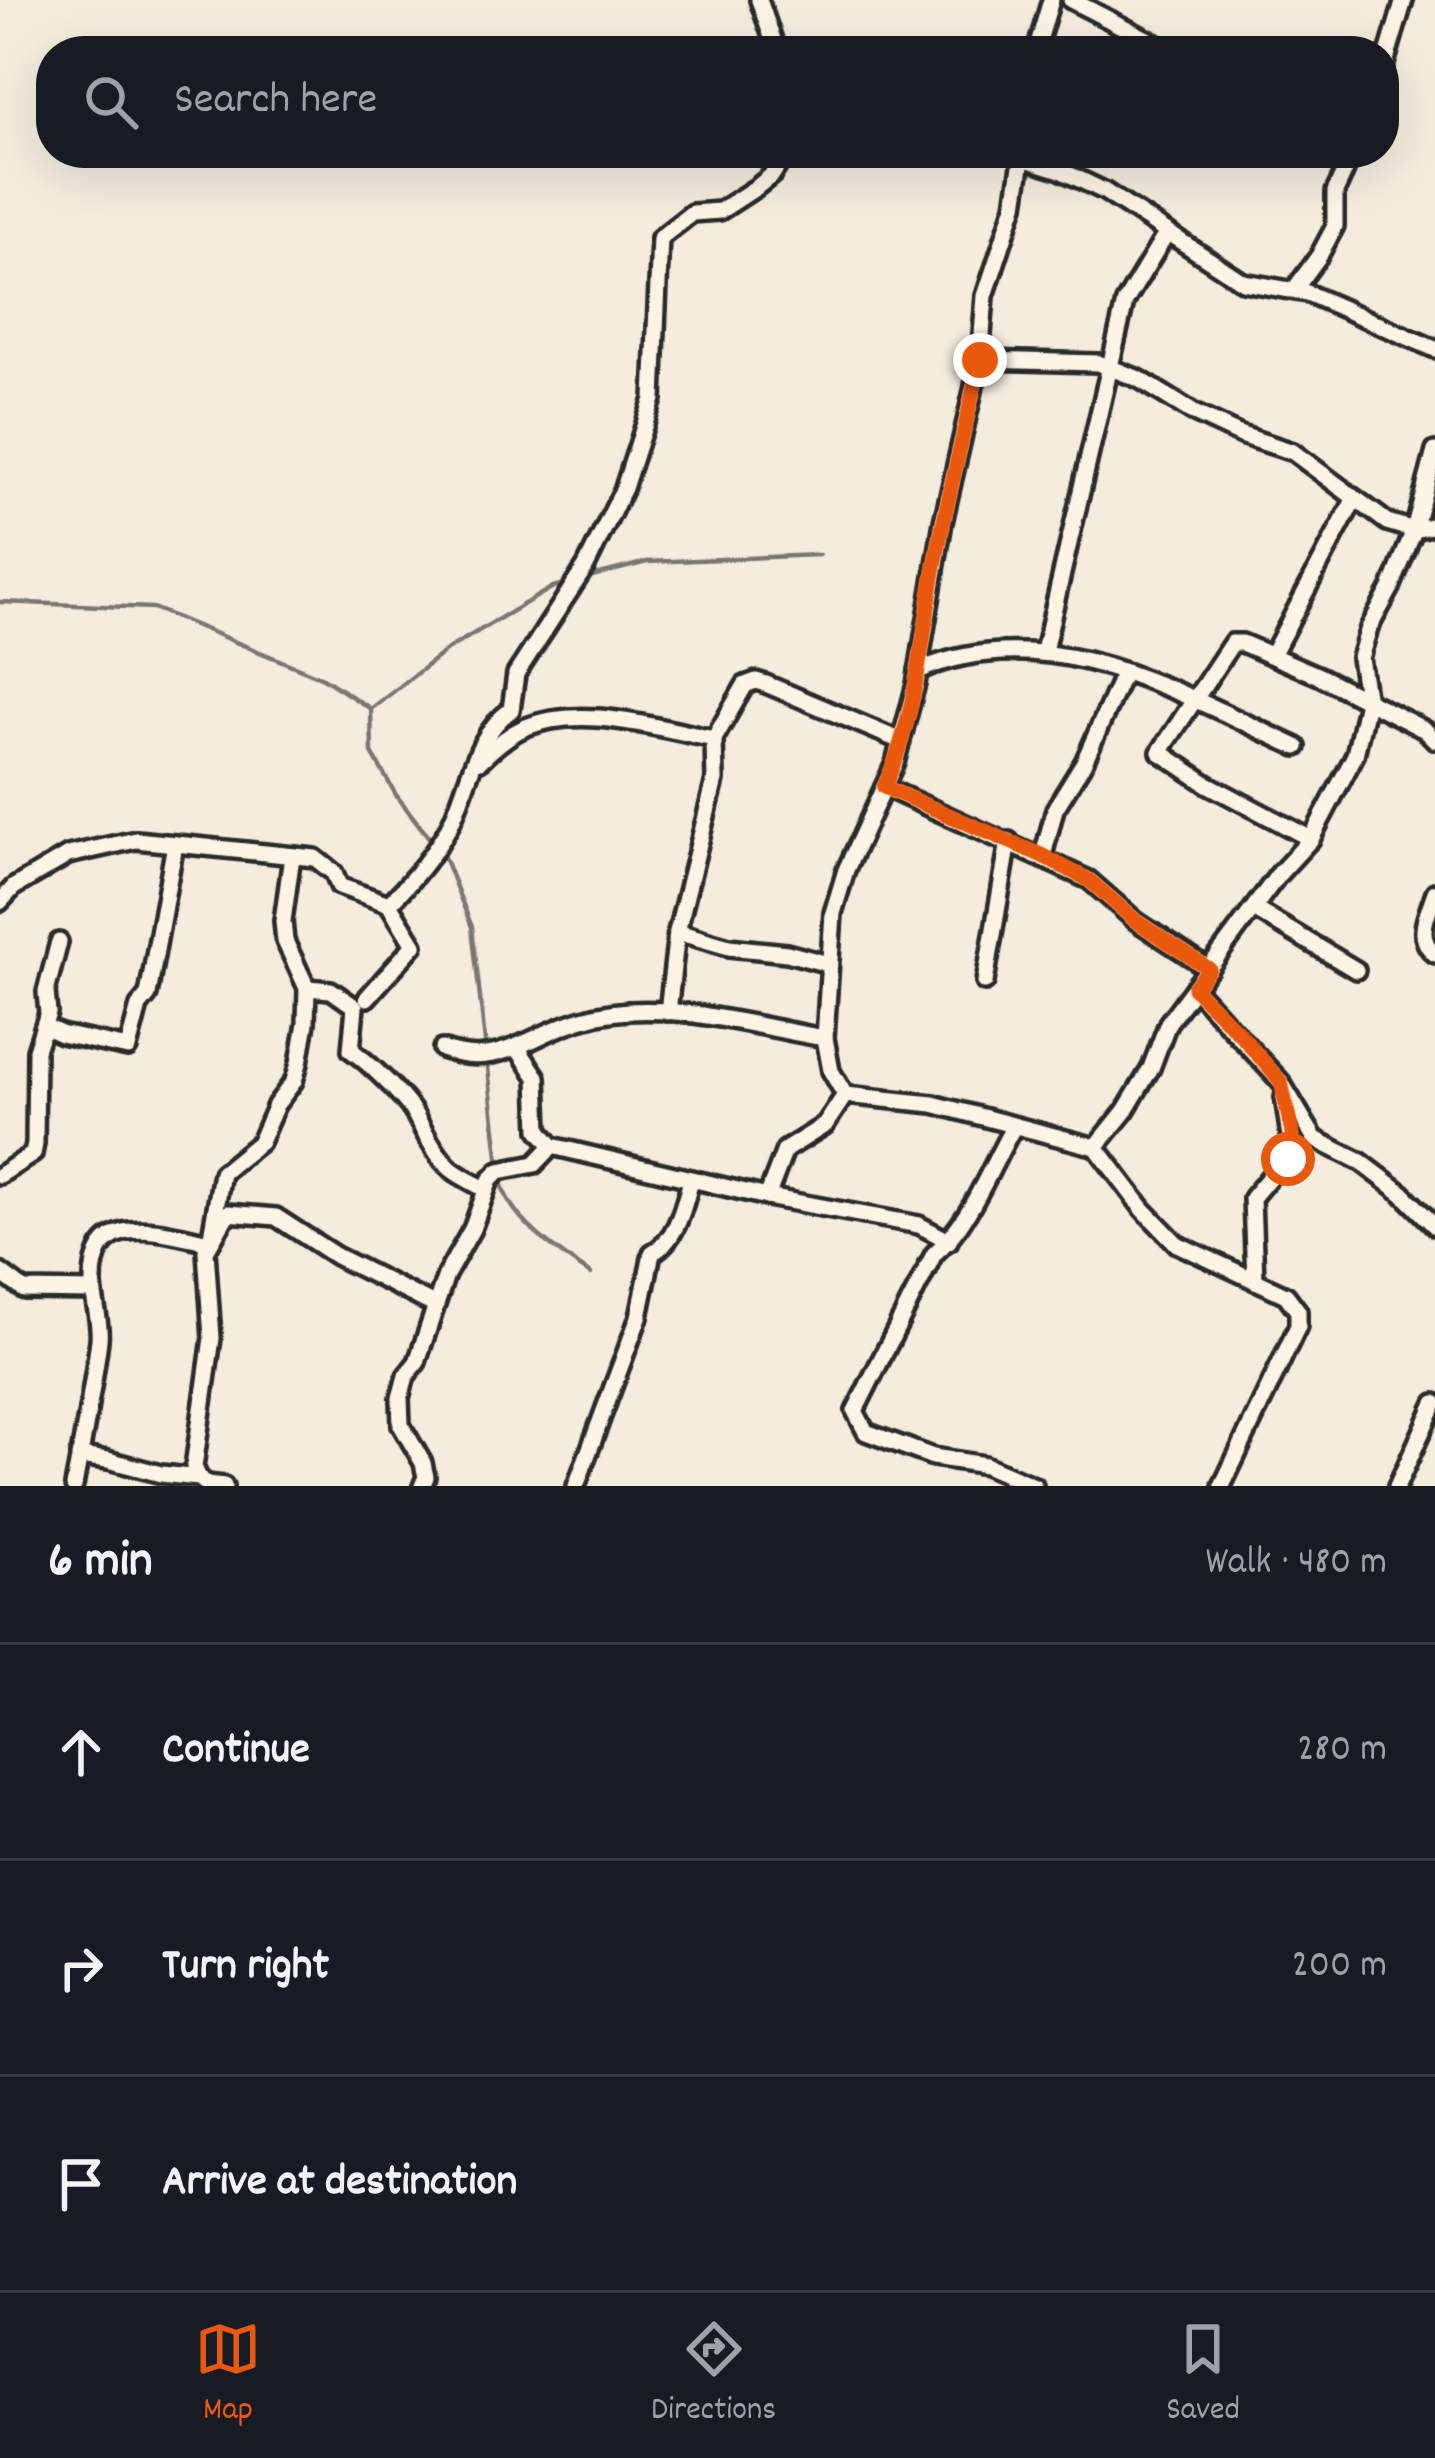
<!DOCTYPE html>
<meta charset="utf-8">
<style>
:root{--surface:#171b24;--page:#242831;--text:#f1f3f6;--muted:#9ea1a6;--line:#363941;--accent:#ea580c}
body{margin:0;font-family:Dekko,sans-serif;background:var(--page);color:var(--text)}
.stop{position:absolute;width:36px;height:36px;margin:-27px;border:9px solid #ea580c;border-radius:50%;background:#fff}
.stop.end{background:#ea580c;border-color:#fff;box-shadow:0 3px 12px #0008}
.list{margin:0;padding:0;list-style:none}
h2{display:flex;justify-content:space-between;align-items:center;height:156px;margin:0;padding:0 48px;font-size:51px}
h2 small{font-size:39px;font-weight:400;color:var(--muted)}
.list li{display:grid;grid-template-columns:78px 1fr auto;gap:36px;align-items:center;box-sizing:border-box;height:216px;padding:0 48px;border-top:3px solid var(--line)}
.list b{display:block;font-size:45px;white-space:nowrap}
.list em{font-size:39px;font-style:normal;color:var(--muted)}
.icon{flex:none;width:66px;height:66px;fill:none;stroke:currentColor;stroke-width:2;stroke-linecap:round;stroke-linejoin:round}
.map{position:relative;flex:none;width:1435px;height:1486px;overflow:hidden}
.search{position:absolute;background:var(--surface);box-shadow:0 12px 48px #0002;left:36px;right:36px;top:36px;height:132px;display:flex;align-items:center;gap:30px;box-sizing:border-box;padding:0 42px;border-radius:48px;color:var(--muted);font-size:45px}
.sheet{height:804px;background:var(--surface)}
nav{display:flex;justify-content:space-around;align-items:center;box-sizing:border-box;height:168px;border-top:3px solid var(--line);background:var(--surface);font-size:33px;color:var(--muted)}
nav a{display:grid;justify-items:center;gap:6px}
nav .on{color:var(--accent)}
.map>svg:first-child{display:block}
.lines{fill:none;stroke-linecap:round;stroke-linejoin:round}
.stream{stroke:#7a7771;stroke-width:4.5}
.minor-casing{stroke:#2b2b2b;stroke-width:24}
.minor{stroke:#fcf5e5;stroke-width:15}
.route{stroke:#ea580c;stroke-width:15}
</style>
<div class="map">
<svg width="1435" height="1486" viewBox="0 0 1435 1486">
<rect width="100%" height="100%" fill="#f4edde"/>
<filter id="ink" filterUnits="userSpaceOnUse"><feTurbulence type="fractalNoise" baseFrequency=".00833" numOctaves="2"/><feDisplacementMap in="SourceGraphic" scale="24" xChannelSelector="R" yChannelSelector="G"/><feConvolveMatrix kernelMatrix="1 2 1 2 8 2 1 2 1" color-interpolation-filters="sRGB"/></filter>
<g filter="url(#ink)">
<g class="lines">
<!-- stream -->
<g class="stream">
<polyline points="584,578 647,562 819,555"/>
<polyline points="0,602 153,608 323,678 371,709"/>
<polyline points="371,709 372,753 396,795 444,857 472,927 499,1165"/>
<polyline points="371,709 448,649 553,587 567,583"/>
<path d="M500,1176C505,1217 559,1253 591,1274"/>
</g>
<defs>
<g id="minor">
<polyline points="759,0 777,51"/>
<polyline points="1071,0 1170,51"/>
<polyline points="1036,51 1051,0"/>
<polyline points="1384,67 1404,0"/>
<polyline points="1023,158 1058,169 1104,191 1243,282 1307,293 1435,349"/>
<polyline points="1294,290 1319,256 1335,226 1335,192 1353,153"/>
<polyline points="980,360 1098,363 1139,379 1194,413 1241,435 1293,452 1387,522 1414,530 1435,525"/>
<polyline points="1044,651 1125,302 1166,234"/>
<polyline points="1272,655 1354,500"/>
<path d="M918,671C1049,615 1178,693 1297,747"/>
<path d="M480,761C493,748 509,734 526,727C583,704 656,728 714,739"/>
<polyline points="884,787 1089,880 1136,921 1209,969"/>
<polyline points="1311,839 1207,784 1160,752 1232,643 1242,643 1319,676 1425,730 1435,740"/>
<polyline points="1043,856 1055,809 1084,762 1123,674"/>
<path d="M1435,892C1428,914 1414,937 1435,954"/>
<polyline points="0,902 14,887 68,855 136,840 315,858 334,873 339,886 389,904"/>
<polyline points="1254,909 1356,970"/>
<polyline points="677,932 729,947 787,953 828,964"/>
<polyline points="985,982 1009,841"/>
<path d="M307,988L331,990L355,1007L351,1050C369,1063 402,1094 414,1113C424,1130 434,1154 451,1169C461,1177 474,1183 485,1189"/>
<polyline points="1194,988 1281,1082 1315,1139 1361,1162 1402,1193 1435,1226"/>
<path d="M367,998L414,945L389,904C412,881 433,856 449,827C469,788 473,736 511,710L516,674L586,566L624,488L653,399L660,238L692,213L720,211L757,187L772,175L786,153"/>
<polyline points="668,1012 677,932 715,780 714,739 745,685 756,681 766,684 901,741"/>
<polyline points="44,1026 61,1034 128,1048 139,1006 148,995 175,844"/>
<path d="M442,1049C498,1071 532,1033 583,1019C659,996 750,1026 825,1038"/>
<polyline points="518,1049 537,1077 539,1130 552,1146 767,1197 919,1225 949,1241"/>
<polyline points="845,1095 831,1071 825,1038 833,913 846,870 895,763 916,684 943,522 980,360 985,296 1015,205 1023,153"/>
<polyline points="845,1095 933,1104 1096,1147 1143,1209 1177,1244 1286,1295 1298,1311 1298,1326 1222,1486"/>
<path d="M1014,1126C989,1169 972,1220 934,1254L855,1411L866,1432L933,1457L985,1465L1034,1486"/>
<polyline points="1096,1147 1125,1111 1151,1068 1168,1023 1278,875 1311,839 1355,755 1367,702 1360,658 1369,628 1391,588 1414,530 1435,451"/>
<polyline points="0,1175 33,1154 35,1144 36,1050 48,1013 46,992 59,942"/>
<polyline points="767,1197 785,1150 825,1125 845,1095"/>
<polyline points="0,1272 24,1290 93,1291"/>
<polyline points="1255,1281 1252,1198 1292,1150 1284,1097"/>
<polyline points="79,1456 108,1460 161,1474 199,1478 207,1484 224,1486"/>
<polyline points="199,1478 194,1467 212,1338 206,1251 228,1213 276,1217 336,1256 434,1305"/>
<path d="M74,1486C83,1438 93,1389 99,1340C101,1322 94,1304 93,1285C91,1207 161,1232 210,1242L222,1173L260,1142L276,1105L294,1081L299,1063L306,1023L307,988L285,941L283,921L292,856"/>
<polyline points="422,1486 426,1477 423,1463 401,1425 400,1398 406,1376 417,1362 446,1275 472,1229 490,1180 499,1171 535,1164 552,1146"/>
<path d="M576,1486L639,1317L652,1253C677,1240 684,1206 691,1180"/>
<polyline points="1397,1486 1435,1403"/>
</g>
</defs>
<!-- minor casing -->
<use href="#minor" class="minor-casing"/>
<!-- minor -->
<use href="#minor" class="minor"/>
</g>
</g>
<g class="lines" filter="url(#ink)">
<!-- route -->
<path class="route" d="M980,360C966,427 948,493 936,560C922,636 917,716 884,787L1043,856L1089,880L1136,921L1209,969L1194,988L1240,1034L1281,1082L1293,1137L1288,1159"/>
</g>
</svg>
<div class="stop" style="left:1288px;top:1159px"></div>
<div class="stop end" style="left:980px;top:360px"></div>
<div class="search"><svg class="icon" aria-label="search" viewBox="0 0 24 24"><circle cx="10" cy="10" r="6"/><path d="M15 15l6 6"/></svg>Search here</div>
</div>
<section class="sheet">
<h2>6 min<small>Walk · 480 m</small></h2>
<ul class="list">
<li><svg class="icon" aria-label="ahead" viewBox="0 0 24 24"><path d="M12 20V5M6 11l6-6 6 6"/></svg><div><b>Continue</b></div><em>280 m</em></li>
<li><svg class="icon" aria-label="right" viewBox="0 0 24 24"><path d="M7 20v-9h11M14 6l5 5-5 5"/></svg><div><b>Turn right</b></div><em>200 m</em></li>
<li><svg class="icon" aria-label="arrive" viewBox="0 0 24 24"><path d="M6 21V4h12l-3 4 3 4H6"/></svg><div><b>Arrive at destination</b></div></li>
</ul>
</section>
<nav>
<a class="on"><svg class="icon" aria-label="map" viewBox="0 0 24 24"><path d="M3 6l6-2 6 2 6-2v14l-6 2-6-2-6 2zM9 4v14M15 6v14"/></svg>Map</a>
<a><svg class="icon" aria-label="directions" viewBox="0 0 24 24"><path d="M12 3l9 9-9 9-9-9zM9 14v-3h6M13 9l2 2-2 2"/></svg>Directions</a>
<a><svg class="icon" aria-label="saved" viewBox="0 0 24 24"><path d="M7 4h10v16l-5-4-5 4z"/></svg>Saved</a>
</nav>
